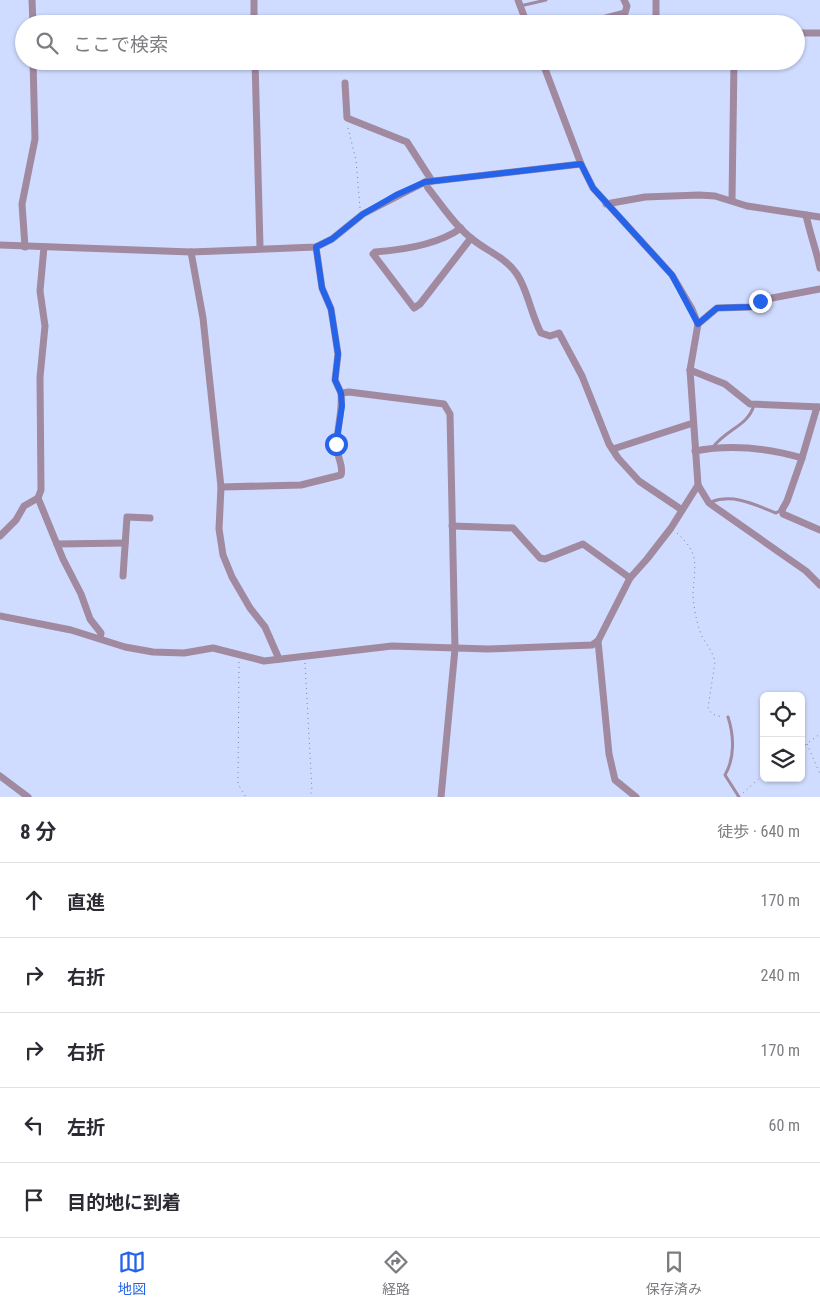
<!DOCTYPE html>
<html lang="ja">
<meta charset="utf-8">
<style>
:root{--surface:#fff;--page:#f7f7f7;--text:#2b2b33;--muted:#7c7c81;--line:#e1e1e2;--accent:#2563eb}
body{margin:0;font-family:"Roboto Condensed","Noto Sans JP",sans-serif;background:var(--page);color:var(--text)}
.controls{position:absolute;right:15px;bottom:15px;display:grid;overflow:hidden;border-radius:8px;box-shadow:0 1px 4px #0004}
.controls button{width:45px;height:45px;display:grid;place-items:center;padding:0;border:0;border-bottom:1px solid var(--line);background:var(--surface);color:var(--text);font:25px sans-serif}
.stop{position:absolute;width:15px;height:15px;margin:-11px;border:4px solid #2563eb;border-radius:50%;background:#fff}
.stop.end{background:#2563eb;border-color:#fff;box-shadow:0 1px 5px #0008}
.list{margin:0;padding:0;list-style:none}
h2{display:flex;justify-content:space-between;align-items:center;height:65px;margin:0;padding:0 20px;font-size:21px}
h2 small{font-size:16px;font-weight:400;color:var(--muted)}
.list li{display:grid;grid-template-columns:32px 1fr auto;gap:15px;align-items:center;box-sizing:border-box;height:75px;padding:0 20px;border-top:1px solid var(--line)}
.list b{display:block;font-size:19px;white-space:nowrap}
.list em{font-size:16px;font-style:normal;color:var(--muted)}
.icon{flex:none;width:28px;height:28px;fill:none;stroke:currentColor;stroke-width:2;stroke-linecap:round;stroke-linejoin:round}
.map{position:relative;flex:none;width:820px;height:797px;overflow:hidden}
.search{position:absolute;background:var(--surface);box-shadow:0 1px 4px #0004;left:15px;right:15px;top:15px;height:55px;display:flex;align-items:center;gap:12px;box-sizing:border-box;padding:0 18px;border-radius:28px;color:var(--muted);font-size:19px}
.sheet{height:440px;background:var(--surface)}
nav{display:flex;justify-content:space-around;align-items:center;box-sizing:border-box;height:70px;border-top:1px solid var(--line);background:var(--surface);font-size:14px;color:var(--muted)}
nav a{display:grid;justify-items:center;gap:2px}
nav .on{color:var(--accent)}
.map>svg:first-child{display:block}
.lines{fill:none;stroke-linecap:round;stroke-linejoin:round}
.path{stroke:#79839d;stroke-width:1;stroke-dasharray:1 4;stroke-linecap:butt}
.lane{stroke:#a1899f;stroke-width:3}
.street{stroke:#a1899f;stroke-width:7}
.route{stroke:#2563eb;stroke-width:6}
</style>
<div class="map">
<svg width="820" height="797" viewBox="0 0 820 797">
<rect width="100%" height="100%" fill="#cfdcff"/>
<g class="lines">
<!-- path -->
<g class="path">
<polyline points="348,128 356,160 360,208"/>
<path d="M677,533C700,554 695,564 693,592C693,604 696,620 700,631C703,642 713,650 715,662L708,708L712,714L722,717"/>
<polyline points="239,662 238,784 246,797"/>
<polyline points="305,663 312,791 309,797"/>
<polyline points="807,744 820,774"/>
<polyline points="801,748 820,734"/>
<polyline points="743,793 764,774"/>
</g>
<!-- lane -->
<g class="lane">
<polyline points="520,6 546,0"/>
<path d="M713,447C728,428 748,426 754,405"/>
<path d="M711,502C733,493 756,505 776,513L781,510"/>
<path d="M728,717C734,735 735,758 725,775L739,797"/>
</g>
<!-- street -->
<g class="street">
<polyline points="32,0 33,24"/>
<polyline points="254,0 254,24"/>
<polyline points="518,0 527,24"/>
<polyline points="656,0 656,24"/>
<polyline points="583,24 625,13 627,6 624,0"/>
<polyline points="796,33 820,33"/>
<polyline points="255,61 260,247"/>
<polyline points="542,61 581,164 593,188 672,275 692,309 698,324 690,370 698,485 709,503 806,571 820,585"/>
<polyline points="345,83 347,118 407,142 432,181"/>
<path d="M425,182L428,188C441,204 454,225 471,238C486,251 504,256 516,273C527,287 531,315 541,333L550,336L559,333L582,376L609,444L618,458L639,481L682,510"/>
<polyline points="732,200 734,61"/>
<polyline points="606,204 645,197 699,195 715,196 747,206 820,217"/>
<path d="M806,215C810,234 816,249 820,268"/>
<path d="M461,228C438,245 402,250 375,252L373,254L414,308L420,304L471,238"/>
<polyline points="0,245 191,252 316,247 332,239 363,214 425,182 581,164"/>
<polyline points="25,247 22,204 35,139 33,61"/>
<polyline points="316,247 322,288 331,309 338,354 335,380 341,393 349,392 444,404 450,414 455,649 441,797"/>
<polyline points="191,252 203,318 221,487 219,529 223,555 232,577 250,608 265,627 279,659"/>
<polyline points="698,324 717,308 750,307 772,298 820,289"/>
<polyline points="690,370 725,384 750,404 820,407"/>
<polyline points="613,449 693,423"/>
<path d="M695,451C730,444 767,448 802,458L787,501L782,510L783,514L820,530"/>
<polyline points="802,458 817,407"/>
<path d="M221,487L301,485L341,475C344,466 337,457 337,448C336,430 343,412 341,393"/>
<polyline points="38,498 63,559 81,594 90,619 101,633 100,638"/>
<polyline points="452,526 513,528 540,558 545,559 583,544 630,578"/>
<polyline points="0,536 16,520 24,506 38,498 41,490 40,377 45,326 40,291 44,247"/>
<polyline points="57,544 125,543"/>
<polyline points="123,576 127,517 150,518"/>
<polyline points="0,616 71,630 125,647 153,652 184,653 213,648 264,661 392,646 488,649 592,645 598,641 630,578 647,559 671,528 698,485"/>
<polyline points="598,641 609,754 615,780 636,797"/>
<polyline points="0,776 28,797"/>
</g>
</g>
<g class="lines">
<!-- route -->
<polyline class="route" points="336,444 342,406 341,393 335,380 338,354 331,309 322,288 316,247 332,239 363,214 396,195 425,182 581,164 593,188 672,275 698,324 717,308 750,307 760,301"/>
</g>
</svg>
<div class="controls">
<button><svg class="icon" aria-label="locate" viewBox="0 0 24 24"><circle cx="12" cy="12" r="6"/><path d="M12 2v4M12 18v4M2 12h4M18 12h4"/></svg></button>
<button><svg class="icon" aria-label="layers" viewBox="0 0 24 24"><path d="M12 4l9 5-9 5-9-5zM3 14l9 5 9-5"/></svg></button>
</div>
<div class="stop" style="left:336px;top:444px"></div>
<div class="stop end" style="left:760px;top:301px"></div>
<div class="search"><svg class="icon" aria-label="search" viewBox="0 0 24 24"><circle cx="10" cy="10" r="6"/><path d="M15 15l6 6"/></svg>ここで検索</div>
</div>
<section class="sheet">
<h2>8 分<small>徒歩 · 640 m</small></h2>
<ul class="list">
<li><svg class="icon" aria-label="ahead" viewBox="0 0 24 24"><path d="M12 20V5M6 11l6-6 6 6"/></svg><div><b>直進</b></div><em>170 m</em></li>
<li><svg class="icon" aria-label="right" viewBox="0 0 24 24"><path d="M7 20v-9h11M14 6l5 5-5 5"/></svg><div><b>右折</b></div><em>240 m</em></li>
<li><svg class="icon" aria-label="right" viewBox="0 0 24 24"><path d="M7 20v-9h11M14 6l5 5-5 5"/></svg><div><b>右折</b></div><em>170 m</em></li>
<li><svg class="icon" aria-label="left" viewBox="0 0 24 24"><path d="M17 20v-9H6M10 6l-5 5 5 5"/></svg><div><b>左折</b></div><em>60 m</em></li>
<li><svg class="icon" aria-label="arrive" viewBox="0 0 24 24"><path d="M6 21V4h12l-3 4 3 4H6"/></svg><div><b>目的地に到着</b></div></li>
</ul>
</section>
<nav>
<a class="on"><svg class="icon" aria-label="map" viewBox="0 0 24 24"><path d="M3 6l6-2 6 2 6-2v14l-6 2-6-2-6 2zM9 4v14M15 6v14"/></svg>地図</a>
<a><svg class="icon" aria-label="directions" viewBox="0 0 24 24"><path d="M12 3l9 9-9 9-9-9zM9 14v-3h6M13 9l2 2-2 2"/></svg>経路</a>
<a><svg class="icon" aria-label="saved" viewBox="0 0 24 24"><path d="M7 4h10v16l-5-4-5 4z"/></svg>保存済み</a>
</nav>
